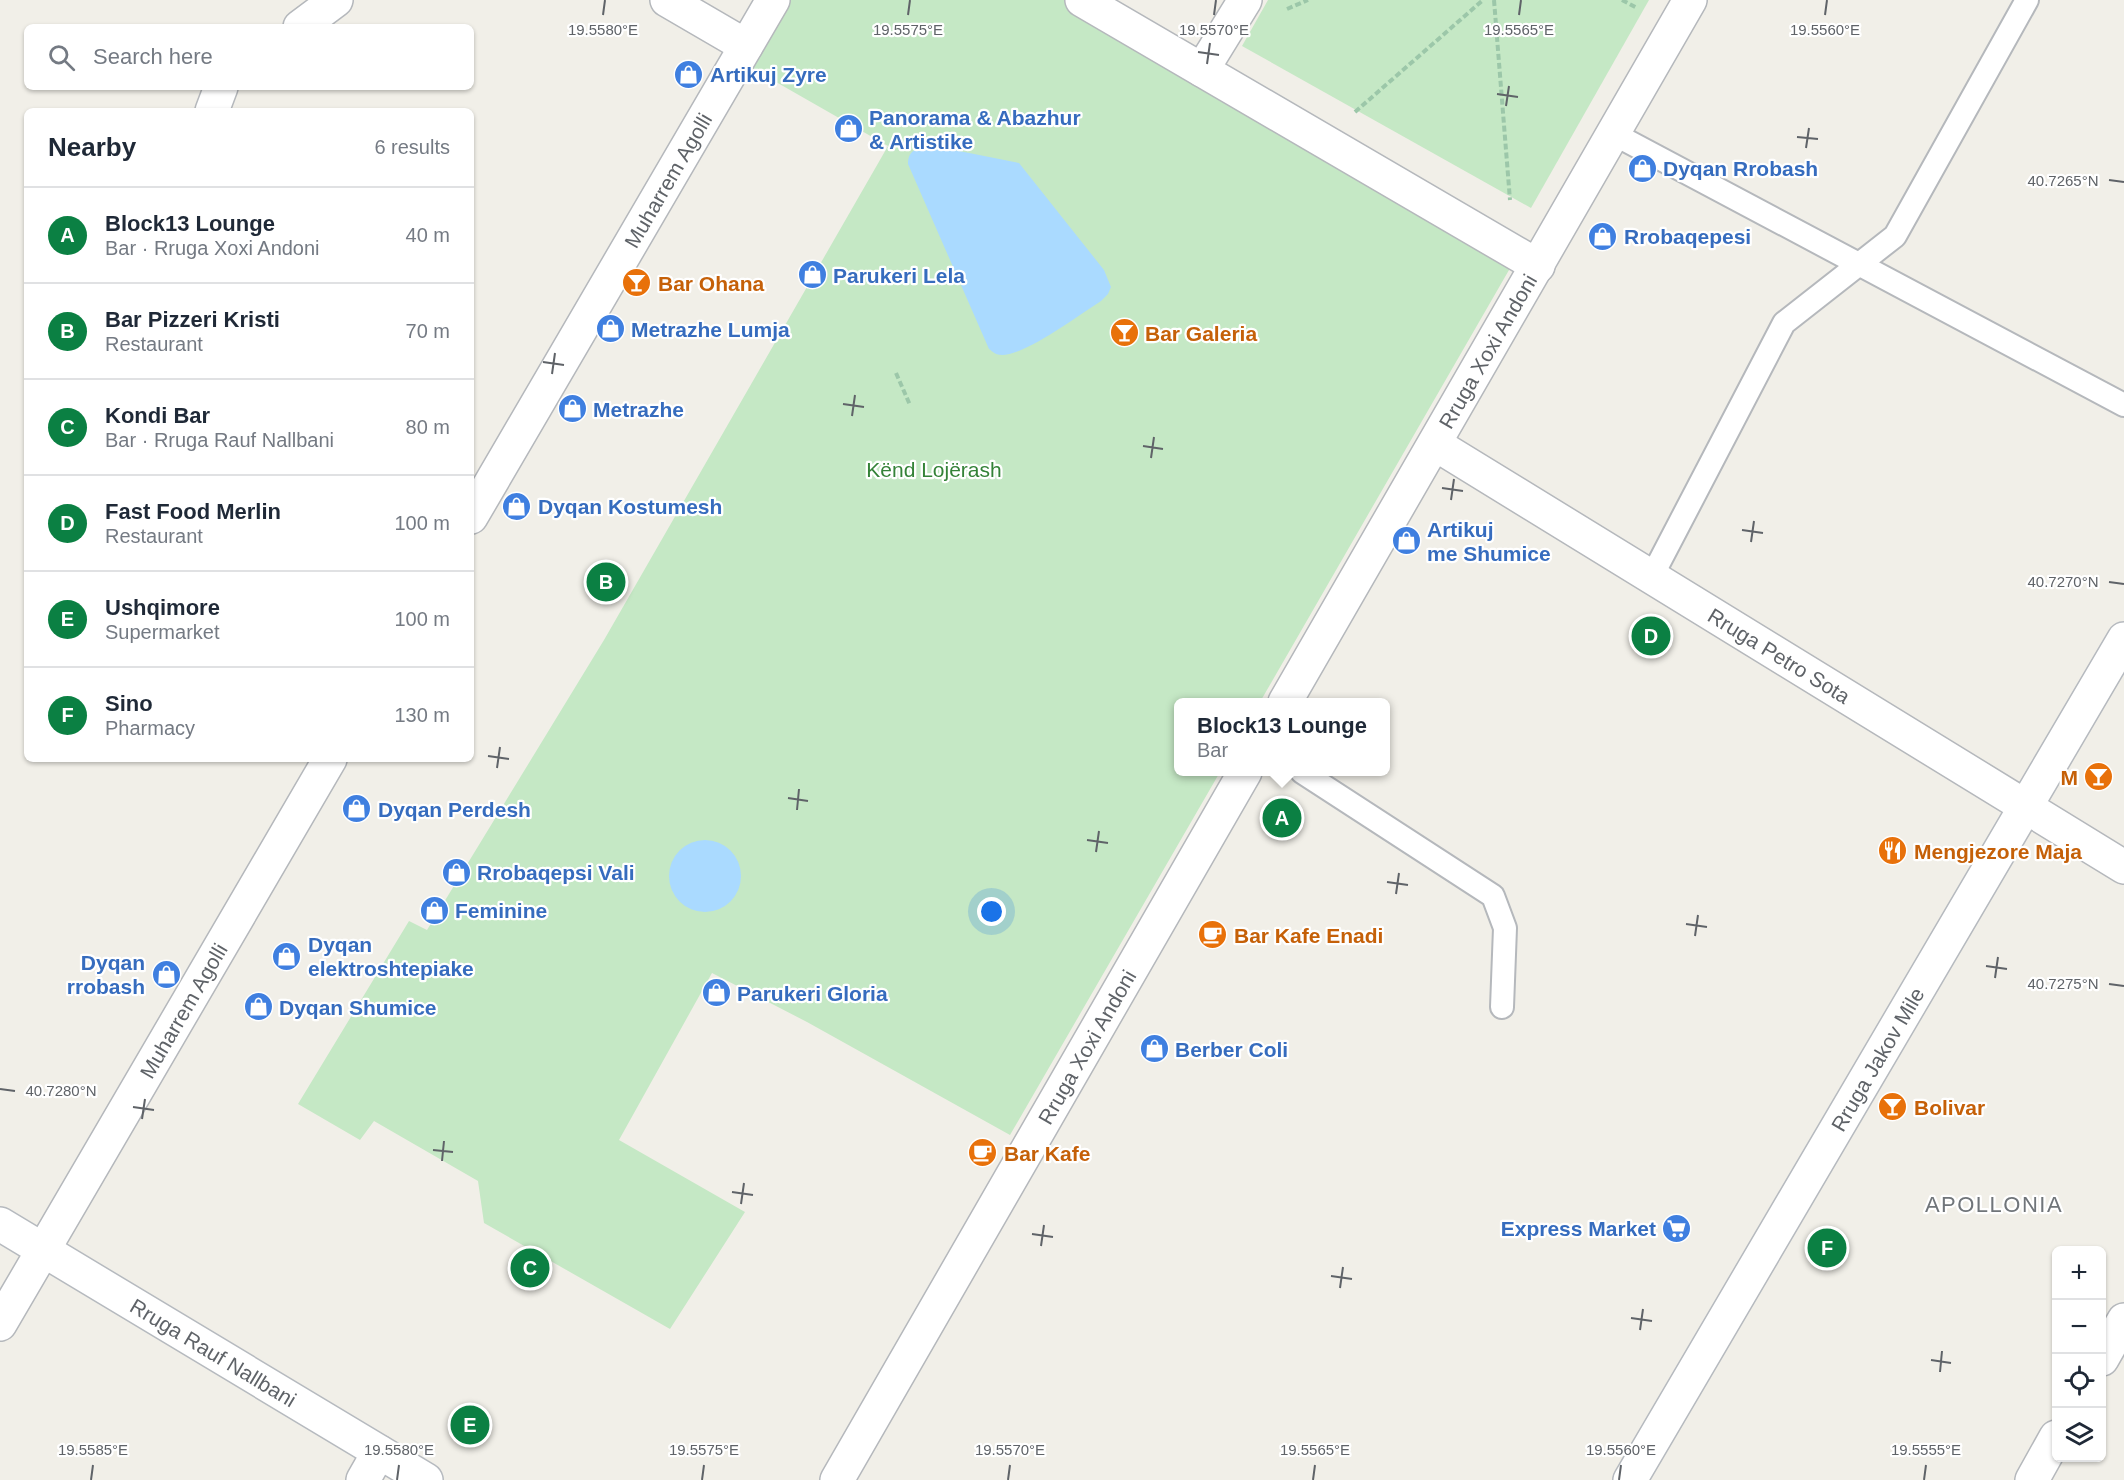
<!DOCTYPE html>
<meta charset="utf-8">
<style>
:root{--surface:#fff;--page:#f6f6f7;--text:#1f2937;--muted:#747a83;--line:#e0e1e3;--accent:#0b8043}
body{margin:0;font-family:Helvetica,sans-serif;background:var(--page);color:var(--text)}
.controls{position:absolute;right:18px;bottom:18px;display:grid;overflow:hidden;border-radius:9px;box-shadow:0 2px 4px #0004}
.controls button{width:54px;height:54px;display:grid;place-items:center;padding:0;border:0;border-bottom:2px solid var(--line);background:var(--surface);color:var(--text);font:30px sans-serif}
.you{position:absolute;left:992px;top:912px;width:21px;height:21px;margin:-15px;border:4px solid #fff;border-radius:50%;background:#1a73e8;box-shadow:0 0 0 9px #1a73e833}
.badge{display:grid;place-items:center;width:39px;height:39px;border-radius:50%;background:var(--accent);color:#fff;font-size:20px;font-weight:700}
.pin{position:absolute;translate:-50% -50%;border:3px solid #fff;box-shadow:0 2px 6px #0006}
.popup{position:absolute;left:1174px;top:698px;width:216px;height:78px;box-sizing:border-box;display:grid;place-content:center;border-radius:9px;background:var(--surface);filter:drop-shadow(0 2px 4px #0005);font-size:20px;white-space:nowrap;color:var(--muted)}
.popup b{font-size:22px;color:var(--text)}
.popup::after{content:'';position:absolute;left:50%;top:100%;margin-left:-12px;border:12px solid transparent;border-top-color:var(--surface)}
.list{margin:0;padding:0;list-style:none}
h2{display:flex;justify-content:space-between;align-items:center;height:78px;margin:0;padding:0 24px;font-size:26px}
h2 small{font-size:20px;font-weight:400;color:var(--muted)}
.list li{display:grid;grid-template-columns:39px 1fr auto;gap:18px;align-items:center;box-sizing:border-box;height:96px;padding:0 24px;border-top:2px solid var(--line)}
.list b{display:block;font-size:22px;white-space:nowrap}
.list p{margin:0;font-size:20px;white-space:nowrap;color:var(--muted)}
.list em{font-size:20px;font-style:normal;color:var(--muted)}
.icon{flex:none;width:33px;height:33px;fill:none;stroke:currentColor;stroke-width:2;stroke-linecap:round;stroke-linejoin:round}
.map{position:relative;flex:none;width:2124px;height:1480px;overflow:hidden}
.search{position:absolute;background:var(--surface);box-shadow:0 2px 4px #0004;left:24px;top:24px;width:450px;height:66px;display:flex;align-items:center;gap:15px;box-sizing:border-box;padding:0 21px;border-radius:9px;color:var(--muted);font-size:22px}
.panel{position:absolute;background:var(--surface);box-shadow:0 2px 4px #0004;left:24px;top:108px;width:450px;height:654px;border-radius:9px}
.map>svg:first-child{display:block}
.green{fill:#c5e8c5}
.water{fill:#aadaff}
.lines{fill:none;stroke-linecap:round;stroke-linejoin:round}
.lane-casing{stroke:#b5b8bc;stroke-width:26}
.street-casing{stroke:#b5b8bc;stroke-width:36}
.secondary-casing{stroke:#b6babf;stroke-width:36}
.path{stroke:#9cc7a9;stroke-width:4;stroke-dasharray:6 3;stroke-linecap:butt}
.lane{stroke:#fff;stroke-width:22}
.street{stroke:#fff;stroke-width:33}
.secondary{stroke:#fff;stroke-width:33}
.ticks{fill:none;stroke:#5f6368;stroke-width:2}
.labels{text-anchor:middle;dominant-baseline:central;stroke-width:4.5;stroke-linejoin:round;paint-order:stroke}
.shop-label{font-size:21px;font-weight:bold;fill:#366cbe;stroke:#fff;text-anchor:start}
.street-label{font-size:21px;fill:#5f6368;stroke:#fff}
.food-label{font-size:21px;font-weight:bold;fill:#c56008;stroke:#fff;text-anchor:start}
.park-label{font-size:21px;fill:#348238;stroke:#fff}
.neighbourhood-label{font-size:22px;letter-spacing:1.5px;fill:#70757a;stroke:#fff}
.ticks-label{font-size:15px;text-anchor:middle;fill:#5f6368;stroke:#fff;stroke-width:4.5;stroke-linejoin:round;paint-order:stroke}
</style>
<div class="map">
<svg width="2124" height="1480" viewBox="0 0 2124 1480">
<rect width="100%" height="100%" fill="#f1efe8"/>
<!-- green -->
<g class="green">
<polygon points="786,0 1107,0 1524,244 1260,702 1178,702 1178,772 1220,772 1010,1135 807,1022 712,973 619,1140 745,1212 670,1329 484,1223 478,1181 374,1121 360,1140 298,1104 409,921 427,930 604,640 888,146 748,66"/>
<polygon points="1268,0 1649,0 1531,208 1242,46"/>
</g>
<!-- water -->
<g class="water">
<path d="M929,145L1019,163L1104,270L1111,287L1108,294L1101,301C1079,315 1026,355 1002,355C996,355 993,352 989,349L908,164C908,150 917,148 929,145Z"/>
<circle cx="705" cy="876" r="36"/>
</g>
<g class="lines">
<defs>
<g id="lane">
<polyline points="1614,134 2124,405"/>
<polyline points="1651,578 1784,323 1895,236 2027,0"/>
<polyline points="1302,772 1493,896 1505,928 1502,1007"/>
</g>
<g id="street">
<polyline points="667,0 746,46"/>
<polyline points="1082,0 1538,266"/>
<polyline points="300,27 336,0"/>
<polyline points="1202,70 1245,0"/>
<polyline points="212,111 221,87"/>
<path id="s1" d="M1435,444L2124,867"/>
<path id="s2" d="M471,517L773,0"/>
<path id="s3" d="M1285,702L1690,0"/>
<path id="s4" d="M0,1324L330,759"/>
<polyline points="2102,1359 2124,1320"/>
<polyline points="363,1480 379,1452"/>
<path id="s5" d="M837,1480L1245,772"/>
<polyline points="2032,1480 2056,1437"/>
</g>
<g id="secondary">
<path id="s6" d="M0,1224L426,1480"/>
<path id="s7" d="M1630,1480L2124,639"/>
</g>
</defs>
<!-- lane casing -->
<use href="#lane" class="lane-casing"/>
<!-- street casing -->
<use href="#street" class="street-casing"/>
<!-- secondary casing -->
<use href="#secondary" class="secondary-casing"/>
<!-- path -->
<g class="path">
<polyline points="1494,0 1510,200"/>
<polyline points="1622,0 1637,8"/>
<polyline points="1287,9 1308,0"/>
<polyline points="1355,112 1483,0"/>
<polyline points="896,373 910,405"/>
</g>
<!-- lane -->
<use href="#lane" class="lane"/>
<!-- street -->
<use href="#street" class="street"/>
<!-- secondary -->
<use href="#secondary" class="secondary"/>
</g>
<!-- ticks -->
<path class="ticks" d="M603,15L605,0M908,15L910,0M1214,15L1216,0M1519,15L1521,0M1825,15L1827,0M1198,52L1219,55M1207,64L1210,43M1497,94L1518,97M1506,106L1509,86M1797,137L1818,139M1806,148L1809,128M2109,180L2124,182M543,362L564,365M552,374L555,353M843,404L864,407M852,416L855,395M1143,446L1163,449M1151,458L1154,437M1442,488L1463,491M1451,500L1454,479M1742,530L1763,533M1751,542L1754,521M2109,582L2124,584M488,756L509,759M497,768L500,747M788,798L808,801M797,810L799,789M1087,840L1108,843M1096,852L1099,831M1387,882L1408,885M1396,894L1399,873M1686,924L1707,927M1695,936L1698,915M1986,966L2007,969M1995,978L1998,957M2109,984L2124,986M0,1089L15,1091M133,1107L154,1110M142,1119L145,1099M433,1150L453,1152M442,1161L444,1141M732,1192L753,1195M741,1204L744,1183M1032,1234L1053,1237M1041,1246L1044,1225M1331,1276L1352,1279M1340,1288L1343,1267M1631,1318L1652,1321M1640,1330L1643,1309M1931,1360L1951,1363M1940,1372L1942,1351M91,1480L93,1465M397,1480L399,1465M702,1480L704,1465M1008,1480L1010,1465M1313,1480L1315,1465M1619,1480L1621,1465M1924,1480L1926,1465"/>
<!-- icons -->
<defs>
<symbol id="shop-disc" viewBox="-11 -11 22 22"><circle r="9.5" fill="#3f7fe0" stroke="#fff"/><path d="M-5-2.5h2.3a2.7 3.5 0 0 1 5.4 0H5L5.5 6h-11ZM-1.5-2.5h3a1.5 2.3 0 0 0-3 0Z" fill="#fff"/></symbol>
<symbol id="bar-disc" viewBox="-11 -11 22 22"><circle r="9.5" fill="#e8710a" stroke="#fff"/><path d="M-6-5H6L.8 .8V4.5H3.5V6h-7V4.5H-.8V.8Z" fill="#fff"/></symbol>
<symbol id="restaurant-disc" viewBox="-11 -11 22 22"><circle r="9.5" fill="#e8710a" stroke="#fff"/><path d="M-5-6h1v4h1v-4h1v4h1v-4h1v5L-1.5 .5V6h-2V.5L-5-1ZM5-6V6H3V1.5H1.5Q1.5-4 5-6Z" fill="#fff"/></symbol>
<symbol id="cafe-disc" viewBox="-11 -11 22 22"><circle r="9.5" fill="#e8710a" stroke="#fff"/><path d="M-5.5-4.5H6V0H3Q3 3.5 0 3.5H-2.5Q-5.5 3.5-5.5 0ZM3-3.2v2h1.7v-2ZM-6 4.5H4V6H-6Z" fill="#fff"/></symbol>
<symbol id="supermarket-disc" viewBox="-11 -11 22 22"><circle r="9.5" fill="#3f7fe0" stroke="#fff"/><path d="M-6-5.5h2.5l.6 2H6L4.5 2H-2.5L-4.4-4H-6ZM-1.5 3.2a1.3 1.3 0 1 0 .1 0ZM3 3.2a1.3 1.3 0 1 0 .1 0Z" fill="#fff"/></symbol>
</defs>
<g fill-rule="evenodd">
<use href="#shop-disc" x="672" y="58" width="33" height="33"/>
<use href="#shop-disc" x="832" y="112" width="33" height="33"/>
<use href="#shop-disc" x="1626" y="152" width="33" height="33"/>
<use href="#shop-disc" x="1586" y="220" width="33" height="33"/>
<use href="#shop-disc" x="796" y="258" width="33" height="33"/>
<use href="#bar-disc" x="620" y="266" width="33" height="33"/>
<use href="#shop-disc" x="594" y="312" width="33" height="33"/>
<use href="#bar-disc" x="1108" y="316" width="33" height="33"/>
<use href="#shop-disc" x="556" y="392" width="33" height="33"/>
<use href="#shop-disc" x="500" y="490" width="33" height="33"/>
<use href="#shop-disc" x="1390" y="524" width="33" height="33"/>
<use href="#bar-disc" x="2082" y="760" width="33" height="33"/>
<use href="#shop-disc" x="340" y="792" width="33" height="33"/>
<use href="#restaurant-disc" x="1876" y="834" width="33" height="33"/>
<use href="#shop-disc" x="440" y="856" width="33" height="33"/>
<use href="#shop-disc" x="418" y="894" width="33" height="33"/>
<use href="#cafe-disc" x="1196" y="918" width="33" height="33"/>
<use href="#shop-disc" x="270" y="940" width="33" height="33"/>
<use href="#shop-disc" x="150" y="958" width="33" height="33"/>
<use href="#shop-disc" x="700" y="976" width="33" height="33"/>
<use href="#shop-disc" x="242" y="990" width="33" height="33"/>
<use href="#shop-disc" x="1138" y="1032" width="33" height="33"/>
<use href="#bar-disc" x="1876" y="1090" width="33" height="33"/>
<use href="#cafe-disc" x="966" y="1136" width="33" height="33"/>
<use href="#supermarket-disc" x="1660" y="1212" width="33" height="33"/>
</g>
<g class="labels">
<!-- shop labels -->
<g class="shop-label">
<text x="710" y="74">Artikuj Zyre</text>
<text x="869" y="117">Panorama &amp; Abazhur<tspan x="869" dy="24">&amp; Artistike</tspan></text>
<text x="1663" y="168">Dyqan Rrobash</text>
<text x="1624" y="236">Rrobaqepesi</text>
<text x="833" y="275">Parukeri Lela</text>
<text x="631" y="329">Metrazhe Lumja</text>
<text x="593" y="409">Metrazhe</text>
<text x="538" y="506">Dyqan Kostumesh</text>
<text x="1427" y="529">Artikuj<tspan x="1427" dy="24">me Shumice</tspan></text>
<text x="378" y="809">Dyqan Perdesh</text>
<text x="477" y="872">Rrobaqepsi Vali</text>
<text x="455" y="910">Feminine</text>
<text x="308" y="944">Dyqan<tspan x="308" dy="24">elektroshtepiake</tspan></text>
<text x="145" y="962" text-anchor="end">Dyqan<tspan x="145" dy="24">rrobash</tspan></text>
<text x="737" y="993">Parukeri Gloria</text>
<text x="279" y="1007">Dyqan Shumice</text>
<text x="1175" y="1049">Berber Coli</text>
<text x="1656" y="1228" text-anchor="end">Express Market</text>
</g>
<!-- street labels -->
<g class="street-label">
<text stroke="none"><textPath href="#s2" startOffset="390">Muharrem Agolli</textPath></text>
<text stroke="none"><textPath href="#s3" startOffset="405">Rruga Xoxi Andoni</textPath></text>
<text stroke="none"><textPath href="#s1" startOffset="404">Rruga Petro Sota</textPath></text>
<text stroke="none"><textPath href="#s4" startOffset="363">Muharrem Agolli</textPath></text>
<text stroke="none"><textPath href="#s5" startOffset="500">Rruga Xoxi Andoni</textPath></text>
<text stroke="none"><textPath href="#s7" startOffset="488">Rruga Jakov Mile</textPath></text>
<text stroke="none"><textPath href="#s6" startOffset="249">Rruga Rauf Nallbani</textPath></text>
</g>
<!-- food labels -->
<g class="food-label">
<text x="658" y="283">Bar Ohana</text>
<text x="1145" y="333">Bar Galeria</text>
<text x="2078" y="777" text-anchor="end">M</text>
<text x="1914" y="851">Mengjezore Maja</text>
<text x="1234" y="935">Bar Kafe Enadi</text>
<text x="1914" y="1107">Bolivar</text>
<text x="1004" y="1153">Bar Kafe</text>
</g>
<!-- park labels -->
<g class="park-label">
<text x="934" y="469">Kënd Lojërash</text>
</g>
<!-- neighbourhood labels -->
<g class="neighbourhood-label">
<text x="1994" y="1204">APOLLONIA</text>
</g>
</g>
<g class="ticks-label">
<text x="603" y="35">19.5580°E</text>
<text x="908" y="35">19.5575°E</text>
<text x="1214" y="35">19.5570°E</text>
<text x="1519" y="35">19.5565°E</text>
<text x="1825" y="35">19.5560°E</text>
<text x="2063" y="186">40.7265°N</text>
<text x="2063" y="587">40.7270°N</text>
<text x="2063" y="989">40.7275°N</text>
<text x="61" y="1096">40.7280°N</text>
<text x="93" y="1455">19.5585°E</text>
<text x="399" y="1455">19.5580°E</text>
<text x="704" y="1455">19.5575°E</text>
<text x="1010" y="1455">19.5570°E</text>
<text x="1315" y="1455">19.5565°E</text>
<text x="1621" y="1455">19.5560°E</text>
<text x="1926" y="1455">19.5555°E</text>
</g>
</svg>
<div class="controls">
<button>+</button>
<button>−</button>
<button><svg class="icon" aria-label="locate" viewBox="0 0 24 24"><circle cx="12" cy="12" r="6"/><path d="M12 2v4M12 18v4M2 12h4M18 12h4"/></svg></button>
<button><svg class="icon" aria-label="layers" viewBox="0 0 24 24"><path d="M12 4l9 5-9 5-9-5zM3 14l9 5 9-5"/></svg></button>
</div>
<div class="you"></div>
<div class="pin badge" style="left:1282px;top:818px">A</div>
<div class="popup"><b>Block13 Lounge</b>Bar</div>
<div class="pin badge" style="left:606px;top:582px">B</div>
<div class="pin badge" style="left:530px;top:1268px">C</div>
<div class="pin badge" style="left:1651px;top:636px">D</div>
<div class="pin badge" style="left:470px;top:1425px">E</div>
<div class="pin badge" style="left:1827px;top:1248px">F</div>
<div class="search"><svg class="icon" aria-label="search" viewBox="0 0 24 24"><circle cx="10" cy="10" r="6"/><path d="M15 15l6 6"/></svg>Search here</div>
<section class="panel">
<h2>Nearby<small>6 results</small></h2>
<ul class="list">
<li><span class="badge">A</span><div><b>Block13 Lounge</b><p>Bar · Rruga Xoxi Andoni</p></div><em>40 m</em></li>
<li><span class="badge">B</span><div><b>Bar Pizzeri Kristi</b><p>Restaurant</p></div><em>70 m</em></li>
<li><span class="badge">C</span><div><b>Kondi Bar</b><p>Bar · Rruga Rauf Nallbani</p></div><em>80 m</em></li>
<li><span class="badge">D</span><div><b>Fast Food Merlin</b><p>Restaurant</p></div><em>100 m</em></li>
<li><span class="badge">E</span><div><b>Ushqimore</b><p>Supermarket</p></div><em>100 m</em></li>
<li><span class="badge">F</span><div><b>Sino</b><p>Pharmacy</p></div><em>130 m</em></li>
</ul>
</section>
</div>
